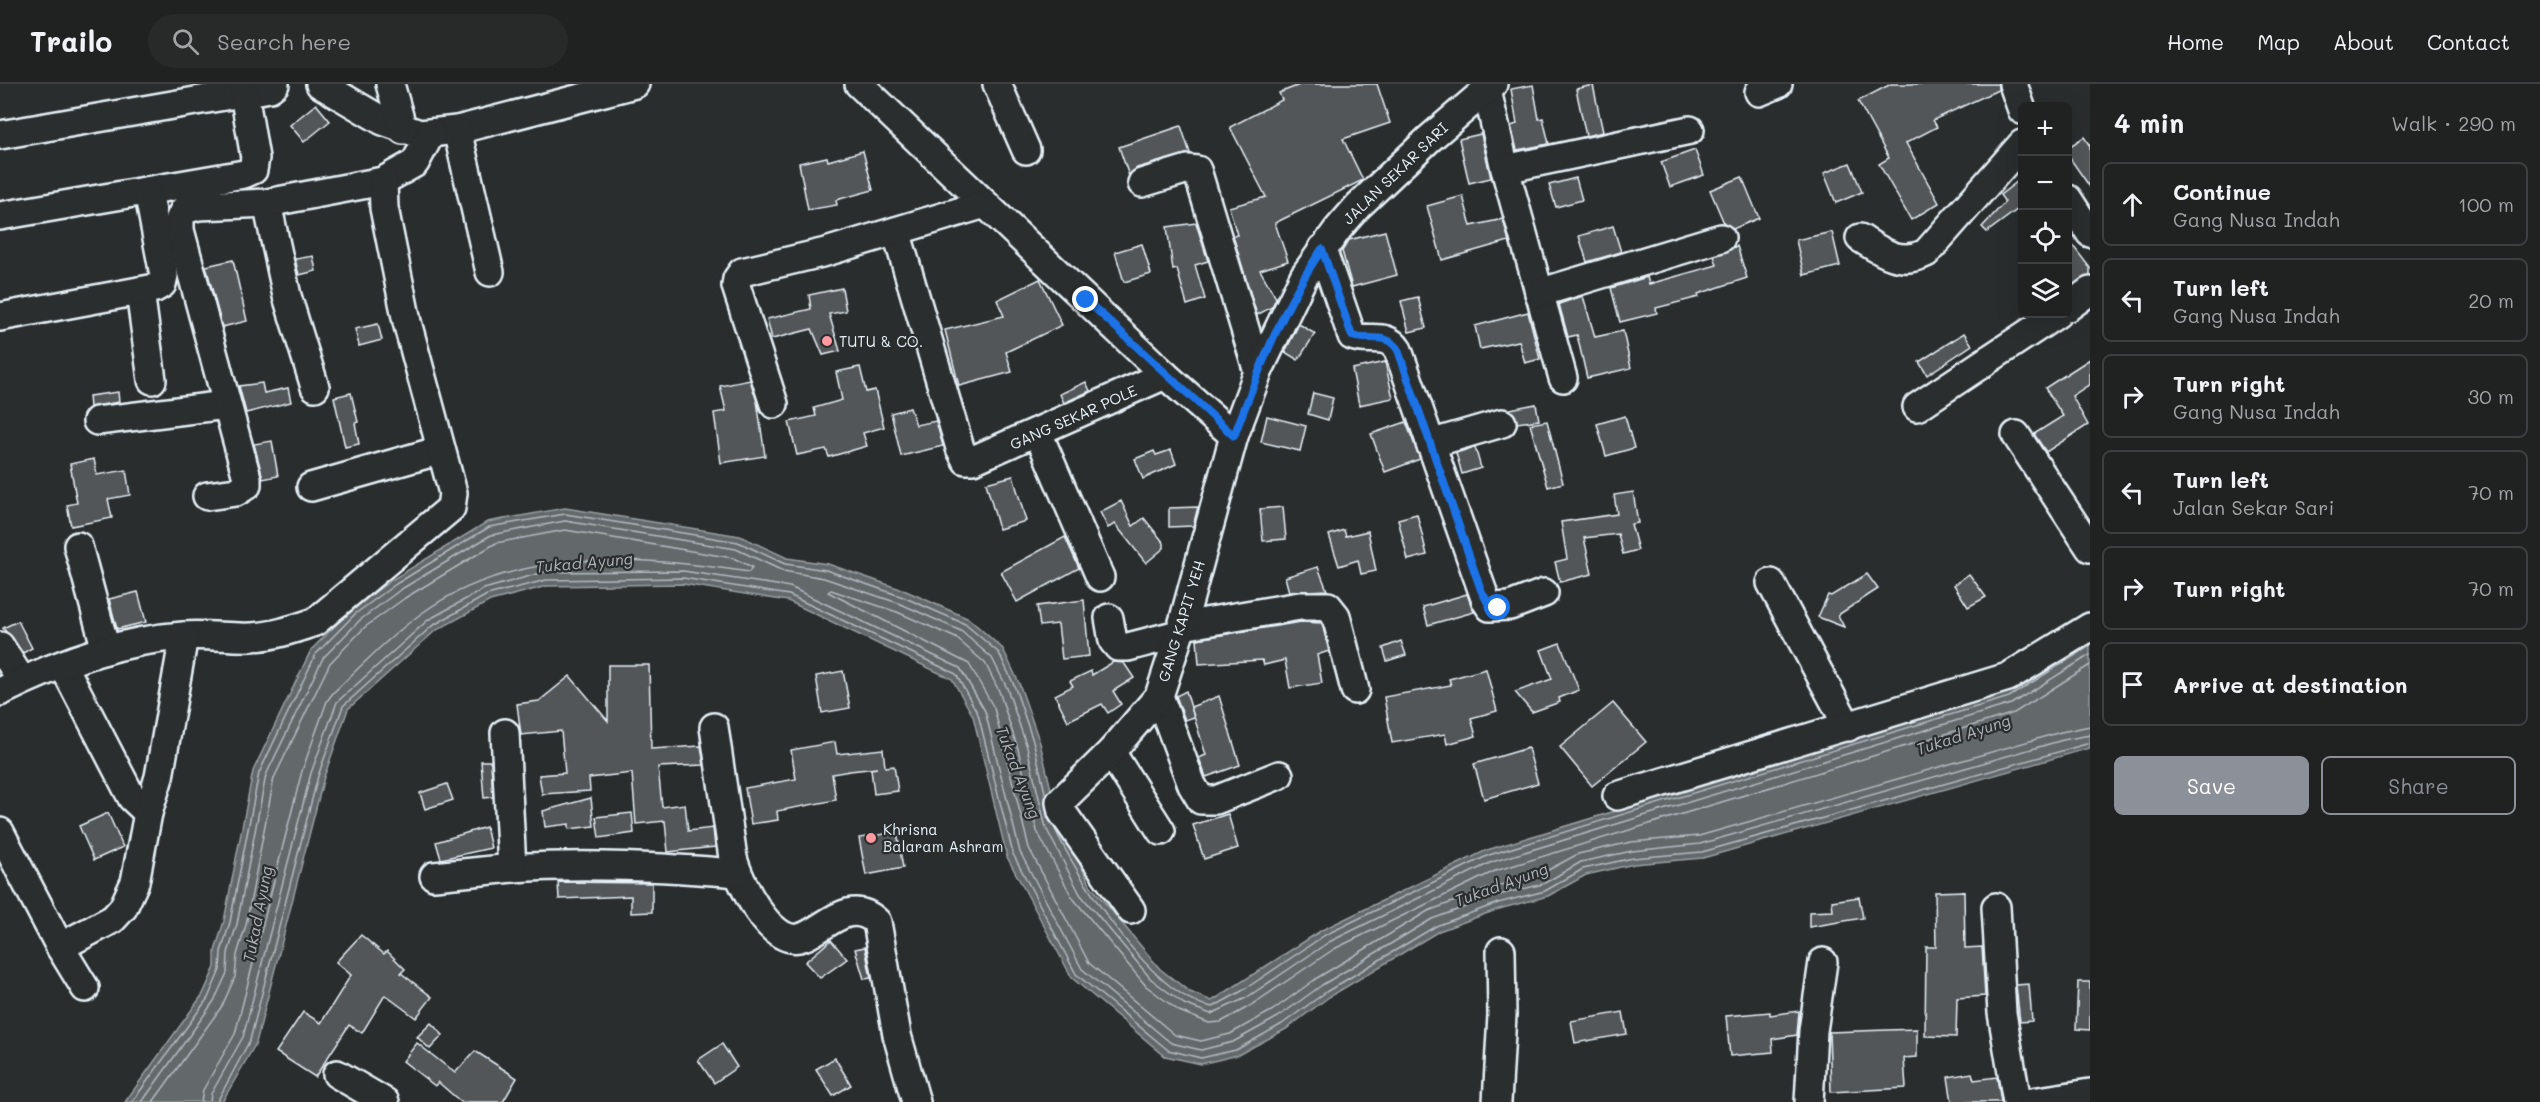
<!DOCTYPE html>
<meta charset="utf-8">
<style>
:root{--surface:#202222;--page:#282a2a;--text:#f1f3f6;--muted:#a2a4a5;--line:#3d3f40;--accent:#8c9099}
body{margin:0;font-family:Mali,sans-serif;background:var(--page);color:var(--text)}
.controls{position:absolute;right:18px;top:18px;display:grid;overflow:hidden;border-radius:9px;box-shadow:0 6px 24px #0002}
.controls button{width:54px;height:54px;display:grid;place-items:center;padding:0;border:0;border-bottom:2px solid var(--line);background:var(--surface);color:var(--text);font:30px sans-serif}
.stop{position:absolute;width:18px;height:18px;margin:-14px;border:4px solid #1a73e8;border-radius:50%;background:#fff}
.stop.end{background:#1a73e8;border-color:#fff;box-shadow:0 2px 6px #0008}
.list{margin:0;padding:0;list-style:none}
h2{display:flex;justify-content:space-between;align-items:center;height:78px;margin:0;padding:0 24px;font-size:26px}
h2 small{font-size:20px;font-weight:400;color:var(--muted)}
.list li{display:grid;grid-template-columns:39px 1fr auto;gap:18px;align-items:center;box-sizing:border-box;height:84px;margin:0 12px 12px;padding:0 12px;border:2px solid var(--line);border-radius:9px}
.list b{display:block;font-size:22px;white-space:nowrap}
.list p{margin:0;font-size:20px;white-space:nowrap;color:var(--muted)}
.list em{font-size:20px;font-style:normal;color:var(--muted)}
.actions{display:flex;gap:12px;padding:18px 24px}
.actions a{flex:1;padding:14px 0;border:2px solid var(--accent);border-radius:9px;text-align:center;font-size:21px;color:var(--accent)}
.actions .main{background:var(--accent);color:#fff}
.icon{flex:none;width:33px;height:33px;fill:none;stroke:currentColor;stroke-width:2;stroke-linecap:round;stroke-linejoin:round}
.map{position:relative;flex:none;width:2090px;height:1018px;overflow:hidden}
header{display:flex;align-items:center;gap:36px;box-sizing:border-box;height:84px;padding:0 30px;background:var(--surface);border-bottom:2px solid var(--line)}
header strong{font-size:28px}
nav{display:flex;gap:33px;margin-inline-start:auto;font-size:21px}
.search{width:420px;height:54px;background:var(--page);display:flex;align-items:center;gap:15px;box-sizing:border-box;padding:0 21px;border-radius:33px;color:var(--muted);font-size:22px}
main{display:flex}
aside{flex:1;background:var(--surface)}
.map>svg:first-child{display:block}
.water{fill:#63686b;stroke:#989fa3;stroke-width:1.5}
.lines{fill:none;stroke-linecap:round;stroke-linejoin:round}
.shore{stroke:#b3bac0;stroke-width:1.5}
.building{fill:#535759;stroke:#e8f1f8;stroke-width:1.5}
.minor-casing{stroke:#e8f1f8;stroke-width:32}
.minor{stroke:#2a2d2e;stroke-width:27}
.route{stroke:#1a73e8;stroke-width:8}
.poi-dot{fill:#ff9aa2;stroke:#2a2d2e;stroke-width:2}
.labels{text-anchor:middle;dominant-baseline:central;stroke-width:4.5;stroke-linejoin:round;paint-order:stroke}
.street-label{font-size:15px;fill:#e8f1f8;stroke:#2a2d2e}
.poi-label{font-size:15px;fill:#e8f1f8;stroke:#2a2d2e;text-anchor:start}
.water-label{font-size:16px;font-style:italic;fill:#acb3b9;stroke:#2a2d2e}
</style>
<header>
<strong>Trailo</strong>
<div class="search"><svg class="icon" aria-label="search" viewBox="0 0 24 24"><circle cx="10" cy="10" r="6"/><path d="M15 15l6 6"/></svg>Search here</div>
<nav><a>Home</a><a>Map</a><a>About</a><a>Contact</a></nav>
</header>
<main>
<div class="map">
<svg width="2090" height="1018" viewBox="0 0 2090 1018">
<rect width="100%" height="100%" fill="#2a2d2e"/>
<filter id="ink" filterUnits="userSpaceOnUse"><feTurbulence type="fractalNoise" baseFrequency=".0167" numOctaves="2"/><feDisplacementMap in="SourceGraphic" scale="12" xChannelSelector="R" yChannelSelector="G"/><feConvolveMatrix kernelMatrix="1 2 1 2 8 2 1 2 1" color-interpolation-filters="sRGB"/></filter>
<g filter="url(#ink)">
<!-- water -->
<polygon class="water" points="565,424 740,452 787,474 828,480 906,507 969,535 1003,565 1019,599 1040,659 1059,739 1091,802 1160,885 1190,908 1212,917 1322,846 1487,766 2007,608 2090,555 2090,664 1703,774 1634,780 1586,791 1548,812 1499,825 1439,847 1329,913 1286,945 1238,971 1201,980 1165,972 1072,894 1007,773 973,632 952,595 788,517 683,500 547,502 490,517 435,547 348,625 324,693 256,959 222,1018 125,1018 203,910 215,883 215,867 224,837 253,687 311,566 351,526 393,495 487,438"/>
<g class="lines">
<!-- shore -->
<g class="shore">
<polyline points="2090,581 2014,629 1495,787 1334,865 1250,922 1221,938 1209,939 1179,927 1146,902 1072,813 1037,747 1018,665 999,607 985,579 956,554 897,528 831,506 828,508 969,580 994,624 1029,764 1089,879 1175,951 1201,957 1230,950 1273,926 1317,894 1428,827 1493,803 1539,791 1578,770 1631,758 1699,752 2061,648 2090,642"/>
<path d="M1053,741C1077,793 1152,914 1213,923L1242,907L1325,851L1489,771L2009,613L2090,562"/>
<polyline points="132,1018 208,914 220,886 221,868 230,838 259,689 316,570 355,530 396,500 489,443 565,430 738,458 785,480 826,486 903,513 965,540 999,569 1014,601 1034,660 1046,713"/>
<polyline points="142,1018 214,917 227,889 228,869 237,840 266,691 323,574 360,536 400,506 491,451 565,437 736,465 783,487 824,494 901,520 961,547 992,574 1007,604 1027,663 1046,744 1080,810 1151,895 1184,920 1211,930 1246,914 1329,858 1492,778 2011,620 2090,571"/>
<path d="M153,1018L222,922L235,893L237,871L246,841L274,694L330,579L365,543L405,514L496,459L565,446L733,474L752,483L749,488C640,471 516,462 422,529C390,552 361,582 333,609L327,617L302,687L235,950L203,1006L201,1018"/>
<polyline points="210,1018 211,1010 243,953 311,689 337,618 428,536 484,505 544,488 683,487 790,503 960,584 985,627 1020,768 1082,885 1171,959 1201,966 1233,958 1278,933 1322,901 1432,835 1495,812 1543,800 1581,778 1632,767 1700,760 2063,656 2090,651"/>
<polyline points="217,1018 250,956 318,692 343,622 432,542 487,511 546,496 683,494 789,511 956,590 978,630 1013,770 1076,890 1168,966 1201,974 1236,966 1282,940 1326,908 1436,842 1498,819 1545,807 1583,785 1633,774 1702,768 2090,659"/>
</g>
</g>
<!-- building -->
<g class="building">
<polygon points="1302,0 1377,0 1390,39 1343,55 1363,96 1275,139 1288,177 1260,186 1276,214 1272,223 1257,231 1233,152 1237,151 1229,123 1266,113 1230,43 1282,16 1279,9"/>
<polygon points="1891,0 1998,0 1998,6 1933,36 1937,43 1906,59 1939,119 1911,136 1879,80 1889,74 1858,17"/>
<polygon points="1533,1 1539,35 1543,34 1549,60 1517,66 1511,42 1517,40 1511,5"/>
<polygon points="1593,1 1603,48 1586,52 1576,5"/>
<polygon points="316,20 330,37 304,58 290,41"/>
<polygon points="1181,42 1190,69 1137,84 1129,92 1119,63"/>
<polygon points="1481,50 1491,94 1469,99 1459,55"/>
<polygon points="2084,53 2090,62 2090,103 2067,70 2067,64"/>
<polygon points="1695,66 1704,91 1670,103 1661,78"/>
<polygon points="863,67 873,106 836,116 837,121 808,126 799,79 827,73 828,77"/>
<polygon points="1850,79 1862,108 1836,119 1824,89"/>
<polygon points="1742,93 1759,134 1733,145 1724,139 1710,106"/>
<polygon points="1576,94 1582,116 1556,123 1549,101"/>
<polygon points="2022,94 2022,122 1987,148 1982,143 2005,118 2000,111"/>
<polygon points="1463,112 1471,142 1503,135 1509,157 1442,176 1427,122"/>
<polygon points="1196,139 1208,177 1195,181 1205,215 1187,221 1177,185 1173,186 1167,143"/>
<polygon points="1613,142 1621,168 1587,178 1579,152"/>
<polygon points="1385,147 1397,191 1352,203 1342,167 1349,156"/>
<polygon points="1832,148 1840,182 1804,191 1796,156"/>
<polygon points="2067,154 2090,184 2090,192 2067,204"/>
<polygon points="1142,160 1151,190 1124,198 1115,168"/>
<polygon points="1737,162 1747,194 1698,210 1699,213 1656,224 1657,229 1620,238 1611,204 1647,193 1649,200 1717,181 1714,172"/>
<polygon points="313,172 316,187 299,191 295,175"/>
<polygon points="233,176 247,237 222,243 206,182"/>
<polygon points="1040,195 1062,241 1006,268 1012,288 959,302 945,246 1004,232 997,216"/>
<polygon points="842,204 846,227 829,230 840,267 823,271 812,245 772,255 767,235 811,225 809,211"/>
<polygon points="1583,212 1595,253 1623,247 1631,284 1587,294 1577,251 1568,253 1559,220"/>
<polygon points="1418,213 1426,244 1409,248 1401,217"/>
<polygon points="1528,228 1540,275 1525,279 1519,257 1480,265 1475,242"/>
<polygon points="378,240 382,256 359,262 355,245"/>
<polygon points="1299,240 1315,250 1298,276 1285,268"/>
<polygon points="1964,249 1972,261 1927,291 1919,278"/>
<polygon points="2090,275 2090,300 2072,312 2088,341 2046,368 2034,350 2063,332 2045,304"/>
<polygon points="1385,278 1393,314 1359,321 1352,285"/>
<polygon points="860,283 866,308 875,306 884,343 863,349 867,362 829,373 826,365 797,371 789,338 816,332 814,324 842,316 836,288"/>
<polygon points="750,296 757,317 765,372 721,379 714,329 726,327 720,302"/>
<polygon points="1086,298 1090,307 1064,319 1060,310"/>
<polygon points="262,299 264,309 288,304 291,318 246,329 239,302"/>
<polygon points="118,308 119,318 90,323 89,312"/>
<polygon points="351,309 358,338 355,339 359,360 345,363 334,313"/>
<polygon points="1313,309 1333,314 1328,336 1308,330"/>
<polygon points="1536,320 1539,336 1517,339 1510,325"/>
<polygon points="910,324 916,341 936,337 943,362 901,372 891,329"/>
<polygon points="1267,332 1306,342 1300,367 1261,358"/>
<polygon points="1625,332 1634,364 1606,372 1597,340"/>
<polygon points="1547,337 1563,399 1548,403 1530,340"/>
<polygon points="1406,338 1420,375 1385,388 1371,350"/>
<polygon points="272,357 278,392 263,395 254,360"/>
<polygon points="1475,363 1481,384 1462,390 1456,369"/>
<polygon points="1171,366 1176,380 1143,395 1135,375 1154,367 1156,371"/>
<polygon points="94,375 97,391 126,386 130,411 108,415 112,434 71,442 67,421 77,419 70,380"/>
<polygon points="1013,392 1026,437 999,445 986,399"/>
<polygon points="1633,408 1638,439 1631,440 1638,466 1623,470 1618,450 1584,454 1592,490 1560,498 1555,478 1567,475 1561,438 1617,430 1614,411"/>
<polygon points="1121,417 1133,442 1144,434 1164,459 1164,464 1146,479 1115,440 1108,444 1100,428"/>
<polygon points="1198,423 1193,442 1169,443 1169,424"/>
<polygon points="1283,423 1286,455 1263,457 1260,425"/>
<polygon points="1417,430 1427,471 1408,476 1398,435"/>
<polygon points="1344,446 1346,452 1368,447 1376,487 1361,490 1358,476 1339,482 1329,451"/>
<polygon points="1065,453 1079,484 1017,518 1001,488"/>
<polygon points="1318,483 1327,506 1289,508 1285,493"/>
<polygon points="1867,490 1878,505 1838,531 1844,543 1818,533 1828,511 1831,512"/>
<polygon points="1969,490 1986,513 1968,523 1954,501"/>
<polygon points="138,508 146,538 117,545 109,515"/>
<polygon points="1467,510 1474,528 1428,541 1423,523"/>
<polygon points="1084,516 1089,572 1062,575 1058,540 1040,542 1037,522"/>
<polygon points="18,537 32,564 23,569 3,544"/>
<polygon points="1301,538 1322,539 1329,567 1317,571 1322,599 1290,604 1285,576 1264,581 1262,576 1199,580 1197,555"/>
<polygon points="1401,557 1406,571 1387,577 1383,564"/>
<polygon points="1560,559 1579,606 1559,614 1560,618 1532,628 1515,608 1552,595 1541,566"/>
<polygon points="1113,578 1124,579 1134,594 1113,607 1121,620 1108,629 1102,620 1068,637 1055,611 1073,602 1070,597 1091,587 1092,591"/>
<polygon points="608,581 649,581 651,665 701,662 704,681 658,683 662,723 685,720 688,747 713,744 715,763 668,768 665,737 636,740 632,689 589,694 590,707 542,710 539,691 565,689 561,647 521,651 517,620 539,617 570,592 608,637"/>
<polygon points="1486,585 1497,627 1471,634 1476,652 1447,660 1445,650 1392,659 1384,613 1451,601 1449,595"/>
<polygon points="843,587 850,624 822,629 816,592"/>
<polygon points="1186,607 1194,633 1185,636 1176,612"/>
<polygon points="1219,612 1240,681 1206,693 1199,674 1206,671 1191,623"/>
<polygon points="1613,619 1646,658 1592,702 1560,663"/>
<polygon points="835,658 837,670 883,665 885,683 894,682 898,707 874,710 871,685 877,684 850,687 832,690 836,716 777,727 778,736 751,740 745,704 796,695 791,666"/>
<polygon points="1528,664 1538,699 1484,715 1474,680"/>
<polygon points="481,677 491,677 493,713 484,714"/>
<polygon points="447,700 453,716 425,725 420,709"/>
<polygon points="591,714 594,742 569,745 569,740 545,743 543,727"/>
<polygon points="108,729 123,763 94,776 79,742"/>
<polygon points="632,729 634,749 599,754 596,733"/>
<polygon points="1228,730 1238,764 1204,775 1193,741"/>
<polygon points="486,743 491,764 441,775 436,758"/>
<polygon points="897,748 903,784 866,791 859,754"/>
<polygon points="558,798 652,799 652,828 631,829 631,812 559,815"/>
<polygon points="1964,807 1965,864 1982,863 1985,912 1957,914 1956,953 1925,952 1926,863 1936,863 1935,808"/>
<polygon points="1859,813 1863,834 1809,843 1809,828 1833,827 1832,817"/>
<polygon points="361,851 384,870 387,867 405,885 401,889 432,913 416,934 385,911 362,949 349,941 315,993 276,968 303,928 321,939 351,891 336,878"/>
<polygon points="831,856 847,875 820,894 805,878"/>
<polygon points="865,863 871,894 864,895 855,865"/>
<polygon points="2078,898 2090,898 2090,946 2076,945"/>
<polygon points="2029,900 2032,937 2020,938 2016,901"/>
<polygon points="1799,927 1797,951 1772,955 1773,968 1730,972 1726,932 1770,928 1770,931"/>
<polygon points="1623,928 1627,950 1575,959 1571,937"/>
<polygon points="431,939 443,951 430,965 417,953"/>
<polygon points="1917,945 1917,973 1904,974 1906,1004 1831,1008 1829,948"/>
<polygon points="417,959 455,989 475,967 517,994 503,1018 461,1018 438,998 435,1002 403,977"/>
<polygon points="722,960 737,983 714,999 698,976"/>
<polygon points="835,974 851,1001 833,1012 816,985"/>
<polygon points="1972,989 1974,996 1997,993 2001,1018 1952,1018 1948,993"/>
</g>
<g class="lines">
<defs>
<g id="minor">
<polyline points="320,0 383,37 420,50 457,46 635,0"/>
<polyline points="390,0 403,46"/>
<polyline points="859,0 1165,291 1234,352"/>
<polyline points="997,0 1026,66"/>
<polyline points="2013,0 2022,26"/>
<polyline points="1487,6 1505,85 1563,294"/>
<polyline points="1759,8 1778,0"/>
<polyline points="457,46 490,188"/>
<polyline points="0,51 270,4 275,0"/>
<polyline points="1505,85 1690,46"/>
<polyline points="1142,99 1188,85 1197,86 1258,288"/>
<polyline points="2068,115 2090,149"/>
<polyline points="267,119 287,212 315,303"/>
<polyline points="0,132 244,90 253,86 255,74 244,9"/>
<polyline points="896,147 960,364 966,376 973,376 1165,291"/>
<path d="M1860,154C1882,168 1900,182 1926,169L2022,60"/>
<path d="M1322,165L1352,252C1370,259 1386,247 1398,266L1486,517L1490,523L1510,522L1544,509"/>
<polyline points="140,207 152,296"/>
<polyline points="1539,209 1721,154"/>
<polyline points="2068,223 2090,207"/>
<polyline points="0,233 155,204 162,200 164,191 148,107"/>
<polyline points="774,320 736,202 737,195 742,188 826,168 985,120"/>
<polyline points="1917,323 2057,230"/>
<polyline points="97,337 226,321"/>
<polyline points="1038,349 1100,493"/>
<polyline points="2016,351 2090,464"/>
<polyline points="1430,360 1502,339"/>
<polyline points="311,403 441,366"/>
<polyline points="207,412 236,408 247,401 247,394 180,146 180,134 184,126 198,122 267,119 383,97 415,79 431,49"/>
<polyline points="78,462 106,566"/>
<polyline points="1771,499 1848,643"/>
<polyline points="1109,534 1113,557 1118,563 1128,563 1178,550"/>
<polyline points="1182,542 1300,522 1328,522 1336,532 1355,606"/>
<polyline points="0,562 22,597"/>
<polyline points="63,581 132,714 148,729"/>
<path d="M0,608C56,580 120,556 183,552C206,550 229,554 252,553C274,552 294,545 315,538L451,424L453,409L407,238L384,124L383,97"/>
<polyline points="1159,612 1192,701 1201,716 1216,716 1279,691"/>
<path d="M714,643L733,774C739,797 769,860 799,854C821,850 848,810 877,838L897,951L916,1018"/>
<path d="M505,649L512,784C588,779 662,783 737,789"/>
<polyline points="1111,668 1161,747"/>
<polyline points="1617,712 2008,593 2090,543"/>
<polyline points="0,748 60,863 113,835 123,824 135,798 148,729 159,693 184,552"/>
<polyline points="434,792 512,784"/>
<polyline points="1996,823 2002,929 2017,1018"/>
<polyline points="1131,826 1062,728 1060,718 1111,668 1159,612 1182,542 1234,352 1258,288 1304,192 1338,145 1358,122 1429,55 1493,0"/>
<polyline points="60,863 85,904"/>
<polyline points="337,990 385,1018"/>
<polyline points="1497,1018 1502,931 1501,867"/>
<polyline points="1809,1018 1813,947 1823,878"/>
<polyline points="2032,1018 2090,1009"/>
</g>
</defs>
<!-- minor casing -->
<use href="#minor" class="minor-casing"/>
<!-- minor -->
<use href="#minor" class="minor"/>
</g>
</g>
<g class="lines" filter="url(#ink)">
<!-- route -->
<path class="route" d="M1086,216L1234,352C1258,288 1283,222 1322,165L1352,252C1370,258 1386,247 1398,266L1481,506L1490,523L1498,524"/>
</g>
<!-- markers -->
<g class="poi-dot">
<circle cx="827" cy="257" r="6"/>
<circle cx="871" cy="754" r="6"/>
</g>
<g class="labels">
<!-- street labels -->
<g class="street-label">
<text transform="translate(1395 89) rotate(-44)">JALAN SEKAR SARI</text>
<text transform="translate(1073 333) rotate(-24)">GANG SEKAR POLE</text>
<text transform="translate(1181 537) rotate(-73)">GANG KAPIT YEH</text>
</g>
<!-- poi labels -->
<g class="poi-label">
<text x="839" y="257">TUTU &amp; CO.</text>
<text x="883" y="745">Khrisna<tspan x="883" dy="17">Balaram Ashram</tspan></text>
</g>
<!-- water labels -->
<g class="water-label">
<text transform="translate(584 478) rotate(-5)">Tukad Ayung</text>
<text transform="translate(1963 650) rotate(-18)">Tukad Ayung</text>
<text transform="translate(1019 688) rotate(69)">Tukad Ayung</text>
<text transform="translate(1501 800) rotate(-20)">Tukad Ayung</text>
<text transform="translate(257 830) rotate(-79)">Tukad Ayung</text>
</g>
</g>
</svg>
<div class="controls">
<button>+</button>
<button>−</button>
<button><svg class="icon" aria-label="locate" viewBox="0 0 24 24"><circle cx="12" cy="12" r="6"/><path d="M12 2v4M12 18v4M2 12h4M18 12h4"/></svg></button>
<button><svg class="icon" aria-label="layers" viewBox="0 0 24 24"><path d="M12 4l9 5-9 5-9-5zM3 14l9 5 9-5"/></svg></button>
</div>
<div class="stop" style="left:1498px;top:524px"></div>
<div class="stop end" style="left:1086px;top:216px"></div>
</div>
<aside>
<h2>4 min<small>Walk · 290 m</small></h2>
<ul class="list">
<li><svg class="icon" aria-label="ahead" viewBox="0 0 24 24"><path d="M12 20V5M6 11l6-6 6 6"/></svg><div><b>Continue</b><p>Gang Nusa Indah</p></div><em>100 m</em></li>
<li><svg class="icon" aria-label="left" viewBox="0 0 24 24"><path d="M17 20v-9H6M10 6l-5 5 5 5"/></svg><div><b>Turn left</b><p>Gang Nusa Indah</p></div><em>20 m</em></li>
<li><svg class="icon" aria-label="right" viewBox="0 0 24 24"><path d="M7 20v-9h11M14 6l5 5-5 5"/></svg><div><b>Turn right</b><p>Gang Nusa Indah</p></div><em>30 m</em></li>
<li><svg class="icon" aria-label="left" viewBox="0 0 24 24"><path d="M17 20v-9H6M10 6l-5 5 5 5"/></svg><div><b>Turn left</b><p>Jalan Sekar Sari</p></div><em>70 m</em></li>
<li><svg class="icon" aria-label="right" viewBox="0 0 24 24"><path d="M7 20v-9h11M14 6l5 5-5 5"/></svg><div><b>Turn right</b></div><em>70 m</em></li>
<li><svg class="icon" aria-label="arrive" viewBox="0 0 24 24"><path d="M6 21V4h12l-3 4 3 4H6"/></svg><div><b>Arrive at destination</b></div></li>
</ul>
<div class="actions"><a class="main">Save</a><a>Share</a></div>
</aside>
</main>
